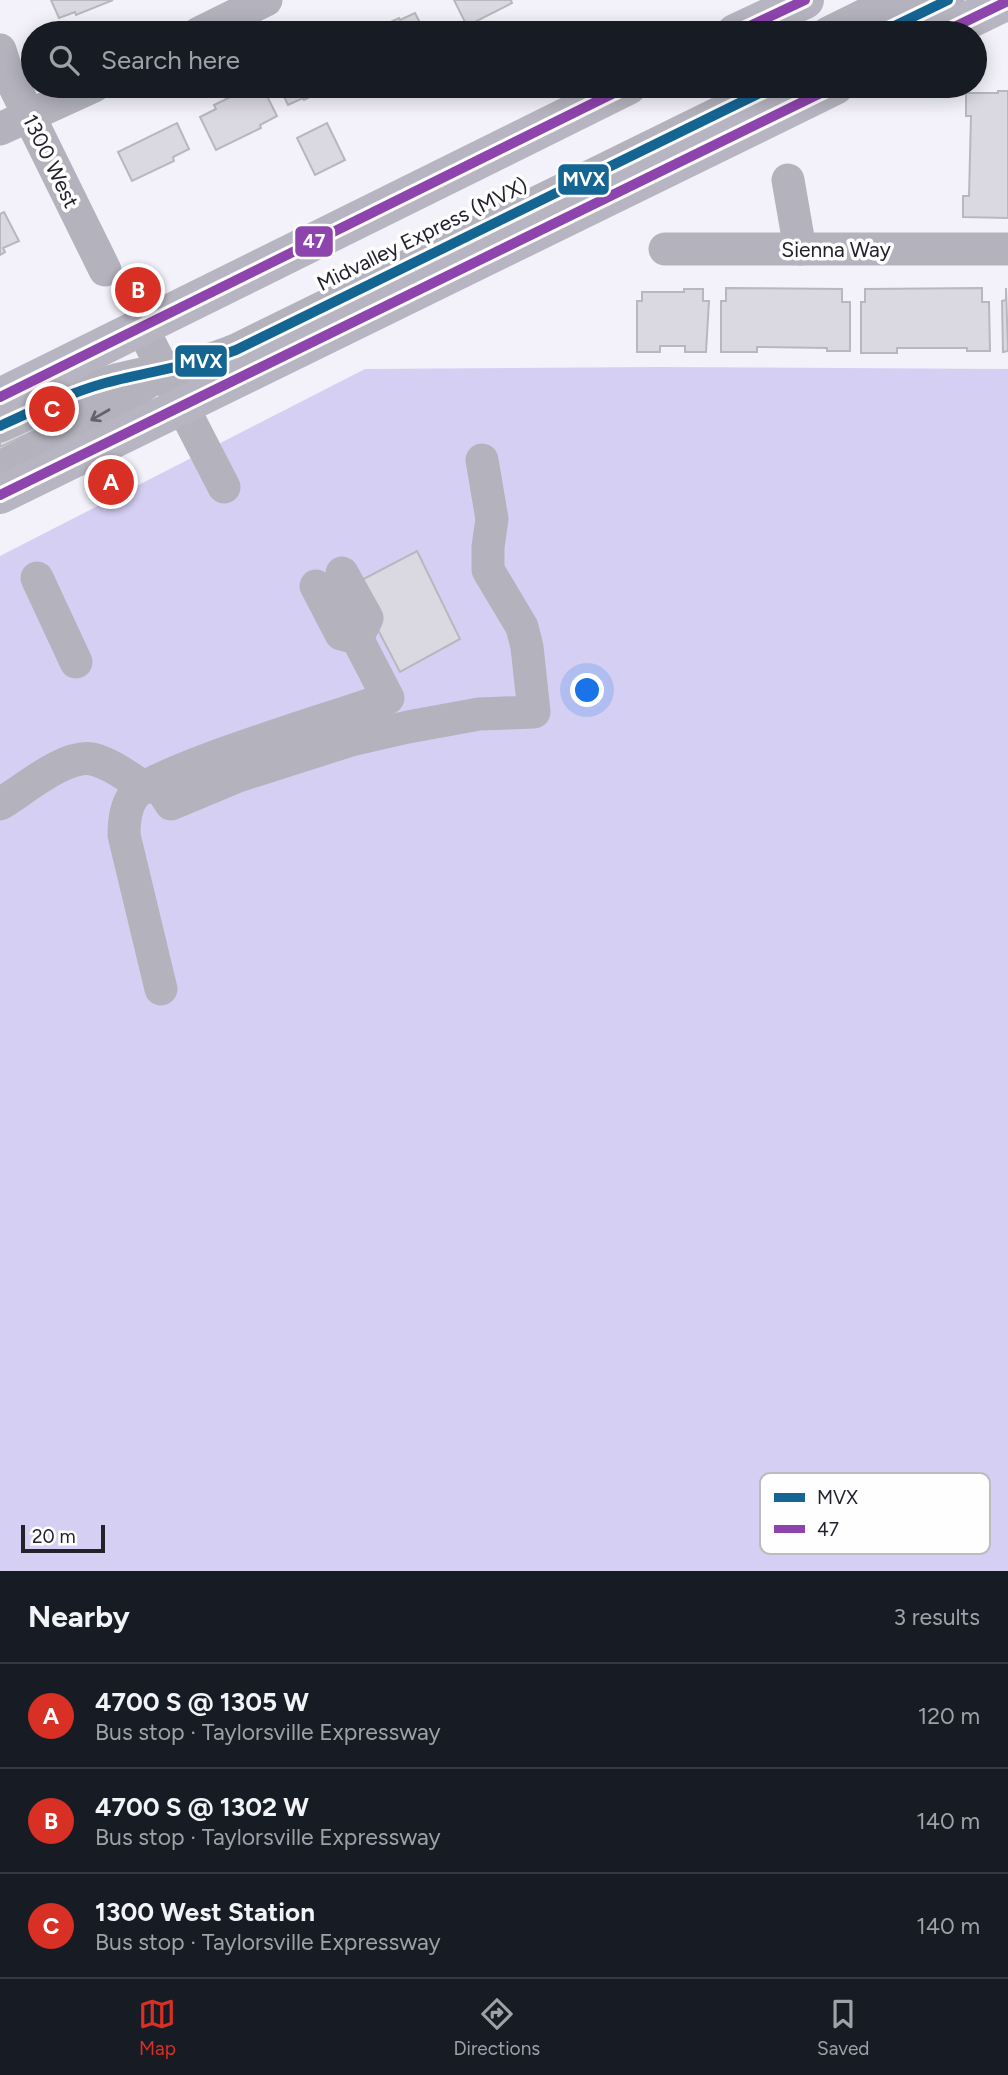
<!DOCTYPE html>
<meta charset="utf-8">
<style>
:root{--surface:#171b24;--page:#242831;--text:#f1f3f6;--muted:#9ea1a6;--line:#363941;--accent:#d93025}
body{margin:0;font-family:Figtree,sans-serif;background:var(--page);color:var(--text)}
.scale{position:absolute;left:21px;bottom:18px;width:84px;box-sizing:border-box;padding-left:7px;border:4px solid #23222b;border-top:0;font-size:19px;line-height:24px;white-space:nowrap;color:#23222b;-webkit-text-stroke:5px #fefefe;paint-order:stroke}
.you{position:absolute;left:588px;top:691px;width:24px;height:24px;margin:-18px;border:5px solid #fff;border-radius:50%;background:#1a73e8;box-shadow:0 0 0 10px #1a73e833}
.badge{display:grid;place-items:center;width:46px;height:46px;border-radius:50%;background:var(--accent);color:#fff;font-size:23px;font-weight:700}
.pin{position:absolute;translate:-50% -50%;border:4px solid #fff;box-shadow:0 2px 7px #0006}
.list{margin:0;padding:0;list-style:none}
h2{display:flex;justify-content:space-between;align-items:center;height:91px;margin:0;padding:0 28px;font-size:30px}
h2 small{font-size:23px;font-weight:400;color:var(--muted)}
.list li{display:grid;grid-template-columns:46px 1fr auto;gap:21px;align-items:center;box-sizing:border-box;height:105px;padding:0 28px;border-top:2px solid var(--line)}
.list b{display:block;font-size:26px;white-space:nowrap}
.list p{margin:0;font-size:23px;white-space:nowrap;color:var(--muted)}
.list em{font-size:23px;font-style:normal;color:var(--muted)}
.icon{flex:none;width:38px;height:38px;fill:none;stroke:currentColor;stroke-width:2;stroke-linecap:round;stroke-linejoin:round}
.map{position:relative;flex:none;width:1008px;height:1571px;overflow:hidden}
.search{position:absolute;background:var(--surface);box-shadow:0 4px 18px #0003;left:21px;right:21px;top:21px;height:77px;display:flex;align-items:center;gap:18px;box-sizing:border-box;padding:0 24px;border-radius:38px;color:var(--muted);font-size:26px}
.sheet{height:406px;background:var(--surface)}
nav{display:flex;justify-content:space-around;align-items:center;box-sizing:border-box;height:98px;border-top:2px solid var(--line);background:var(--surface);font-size:19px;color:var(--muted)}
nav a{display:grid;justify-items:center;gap:4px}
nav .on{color:var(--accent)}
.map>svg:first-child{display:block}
.green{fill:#d5d0f3}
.building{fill:#dad8e1;stroke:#b8b7be;stroke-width:2}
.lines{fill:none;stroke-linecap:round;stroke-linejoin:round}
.minor{stroke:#b3b2bd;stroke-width:33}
.major{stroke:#b7b5c1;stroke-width:38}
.bus-1-casing{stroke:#fefefe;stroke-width:16}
.bus-2-casing{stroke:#fefefe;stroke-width:16}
.bus-1{stroke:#156593;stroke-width:10}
.bus-2{stroke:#8e44ad;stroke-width:10}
.oneway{stroke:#64636d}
.labels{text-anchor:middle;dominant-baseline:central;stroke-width:7;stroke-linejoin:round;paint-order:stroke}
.street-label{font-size:21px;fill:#23222b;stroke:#fefefe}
.key{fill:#fefefe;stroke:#bcbcbf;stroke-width:2}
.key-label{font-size:19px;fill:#23222b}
.line-badge{stroke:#fefefe;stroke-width:2.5}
.badge-label{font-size:19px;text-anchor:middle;font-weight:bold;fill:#fff}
</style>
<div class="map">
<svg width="1008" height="1571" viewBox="0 0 1008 1571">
<rect width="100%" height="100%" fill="#f3f2fa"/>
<!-- green -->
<polygon class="green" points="657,367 1008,369 1008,1571 0,1571 0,556 365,369"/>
<!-- building -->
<g class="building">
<polygon points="51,0 113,0 76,15 75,12 59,18"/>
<polygon points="454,0 511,0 512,3 467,26"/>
<polygon points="415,13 425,33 367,33 399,18 400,20"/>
<polygon points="253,86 262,86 277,116 260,125 261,128 216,150 200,117 216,109 214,105"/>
<polygon points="279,86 332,86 304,100 303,98 288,105"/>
<polygon points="998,91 1008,91 1008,218 963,217 963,196 969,196 971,116 966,116 966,93 998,93"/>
<polygon points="177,123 189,149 173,157 174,161 132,181 118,152"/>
<polygon points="327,123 345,160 315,175 297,138"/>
<polygon points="4,212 19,241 3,248 5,252 0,255 0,214"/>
<polygon points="726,288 842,289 842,302 850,302 850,351 827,351 827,348 757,347 757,352 721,352 721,301 726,301"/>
<polygon points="982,288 982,302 989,302 990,351 967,351 967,348 897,348 897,353 861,353 861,302 865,302 865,289"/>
<polygon points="1006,288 1008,351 1003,352 1002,301 1006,300"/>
<polygon points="684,289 703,289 703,301 709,301 706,352 685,352 685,346 660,346 660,352 637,352 637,301 642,301 642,292 684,292"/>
<polygon points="41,419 44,426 0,447 0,438"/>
<polygon points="417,551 460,639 400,672 354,584"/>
</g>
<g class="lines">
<!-- minor -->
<g class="minor">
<polyline points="199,33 266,0"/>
<polyline points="828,33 895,0"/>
<polyline points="880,33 948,0"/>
<polyline points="0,50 6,69 105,270"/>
<polyline points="0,129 94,86"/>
<polyline points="788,180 800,249"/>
<polyline points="665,249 1008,249"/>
<polyline points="141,326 224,487"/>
<path d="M0,426C38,409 75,390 116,380C156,369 197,367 236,350L774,86"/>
<polyline points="0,467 102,414 157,376"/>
<polyline points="342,573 367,618 357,638"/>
<polyline points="37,578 76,662"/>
<polyline points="156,781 171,804 238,776 351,740 408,727 479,714 534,712 527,647 522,627 488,570 488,547 492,519 482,460"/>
<path d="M0,804C24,790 65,754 92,759C112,764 128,777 145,788"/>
<path d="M161,989L124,835C124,822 125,809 132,798C148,771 348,714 388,698L357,638L341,634L316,586"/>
</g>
<!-- major -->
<g class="major">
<polyline points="735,33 805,0"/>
<polyline points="942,33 1008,1"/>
<polyline points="0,397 628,86"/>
<polyline points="0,495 835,86"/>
</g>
<defs>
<g id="bus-1">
<polyline points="880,33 948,0"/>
<path d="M0,426C34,410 69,393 105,383C149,371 194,366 236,350L774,86"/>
</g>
<g id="bus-2">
<polyline points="735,33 805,0"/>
<polyline points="942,33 1008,1"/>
<polyline points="0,397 628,86"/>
<polyline points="0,495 835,86"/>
</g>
</defs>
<!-- bus-1 casing -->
<use href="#bus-1" class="bus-1-casing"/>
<!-- bus-2 casing -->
<use href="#bus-2" class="bus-2-casing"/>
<!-- bus-1 -->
<use href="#bus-1" class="bus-1"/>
<!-- bus-2 -->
<use href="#bus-2" class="bus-2"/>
</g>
<!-- one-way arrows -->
<defs><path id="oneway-shaft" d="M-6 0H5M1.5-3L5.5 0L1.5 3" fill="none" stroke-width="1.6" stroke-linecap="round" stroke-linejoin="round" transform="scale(1.75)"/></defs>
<use class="oneway" href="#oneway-shaft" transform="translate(100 415) rotate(150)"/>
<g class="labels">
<!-- street labels -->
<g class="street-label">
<text transform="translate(51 161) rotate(64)">1300 West</text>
<text transform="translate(422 234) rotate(-26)">Midvalley Express (MVX)</text>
<text x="836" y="249">Sienna Way</text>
</g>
</g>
<!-- legend -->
<rect x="760" y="1473" width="230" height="81" rx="10" class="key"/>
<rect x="774" y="1493" width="31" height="9" fill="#156593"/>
<rect x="774" y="1525" width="31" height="8" fill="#8e44ad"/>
<g class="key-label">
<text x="817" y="1504">MVX</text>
<text x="817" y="1536">47</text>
</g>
<g class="line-badge">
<rect x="557" y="163" width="53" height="33" rx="7" fill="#156593"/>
<rect x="294" y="225" width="40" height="33" rx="7" fill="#8e44ad"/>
<rect x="174" y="344" width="54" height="34" rx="7" fill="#156593"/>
</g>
<g class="badge-label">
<text x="584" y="186">MVX</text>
<text x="314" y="248">47</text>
<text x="201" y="368">MVX</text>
</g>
</svg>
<div class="scale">20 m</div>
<div class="you"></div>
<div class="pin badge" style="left:111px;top:482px">A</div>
<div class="pin badge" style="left:138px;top:290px">B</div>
<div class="pin badge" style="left:52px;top:409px">C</div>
<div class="search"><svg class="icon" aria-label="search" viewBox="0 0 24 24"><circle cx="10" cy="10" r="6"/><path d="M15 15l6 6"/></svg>Search here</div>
</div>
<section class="sheet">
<h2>Nearby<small>3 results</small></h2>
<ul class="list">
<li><span class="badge">A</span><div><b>4700 S @ 1305 W</b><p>Bus stop · Taylorsville Expressway</p></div><em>120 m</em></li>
<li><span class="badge">B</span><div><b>4700 S @ 1302 W</b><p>Bus stop · Taylorsville Expressway</p></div><em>140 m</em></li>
<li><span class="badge">C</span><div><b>1300 West Station</b><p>Bus stop · Taylorsville Expressway</p></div><em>140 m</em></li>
</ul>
</section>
<nav>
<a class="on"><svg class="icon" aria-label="map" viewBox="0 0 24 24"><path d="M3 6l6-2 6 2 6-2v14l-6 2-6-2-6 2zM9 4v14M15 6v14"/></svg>Map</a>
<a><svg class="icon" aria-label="directions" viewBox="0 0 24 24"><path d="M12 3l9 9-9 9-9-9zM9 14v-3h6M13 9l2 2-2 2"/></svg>Directions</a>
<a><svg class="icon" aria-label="saved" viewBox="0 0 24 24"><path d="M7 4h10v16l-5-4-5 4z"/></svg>Saved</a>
</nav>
